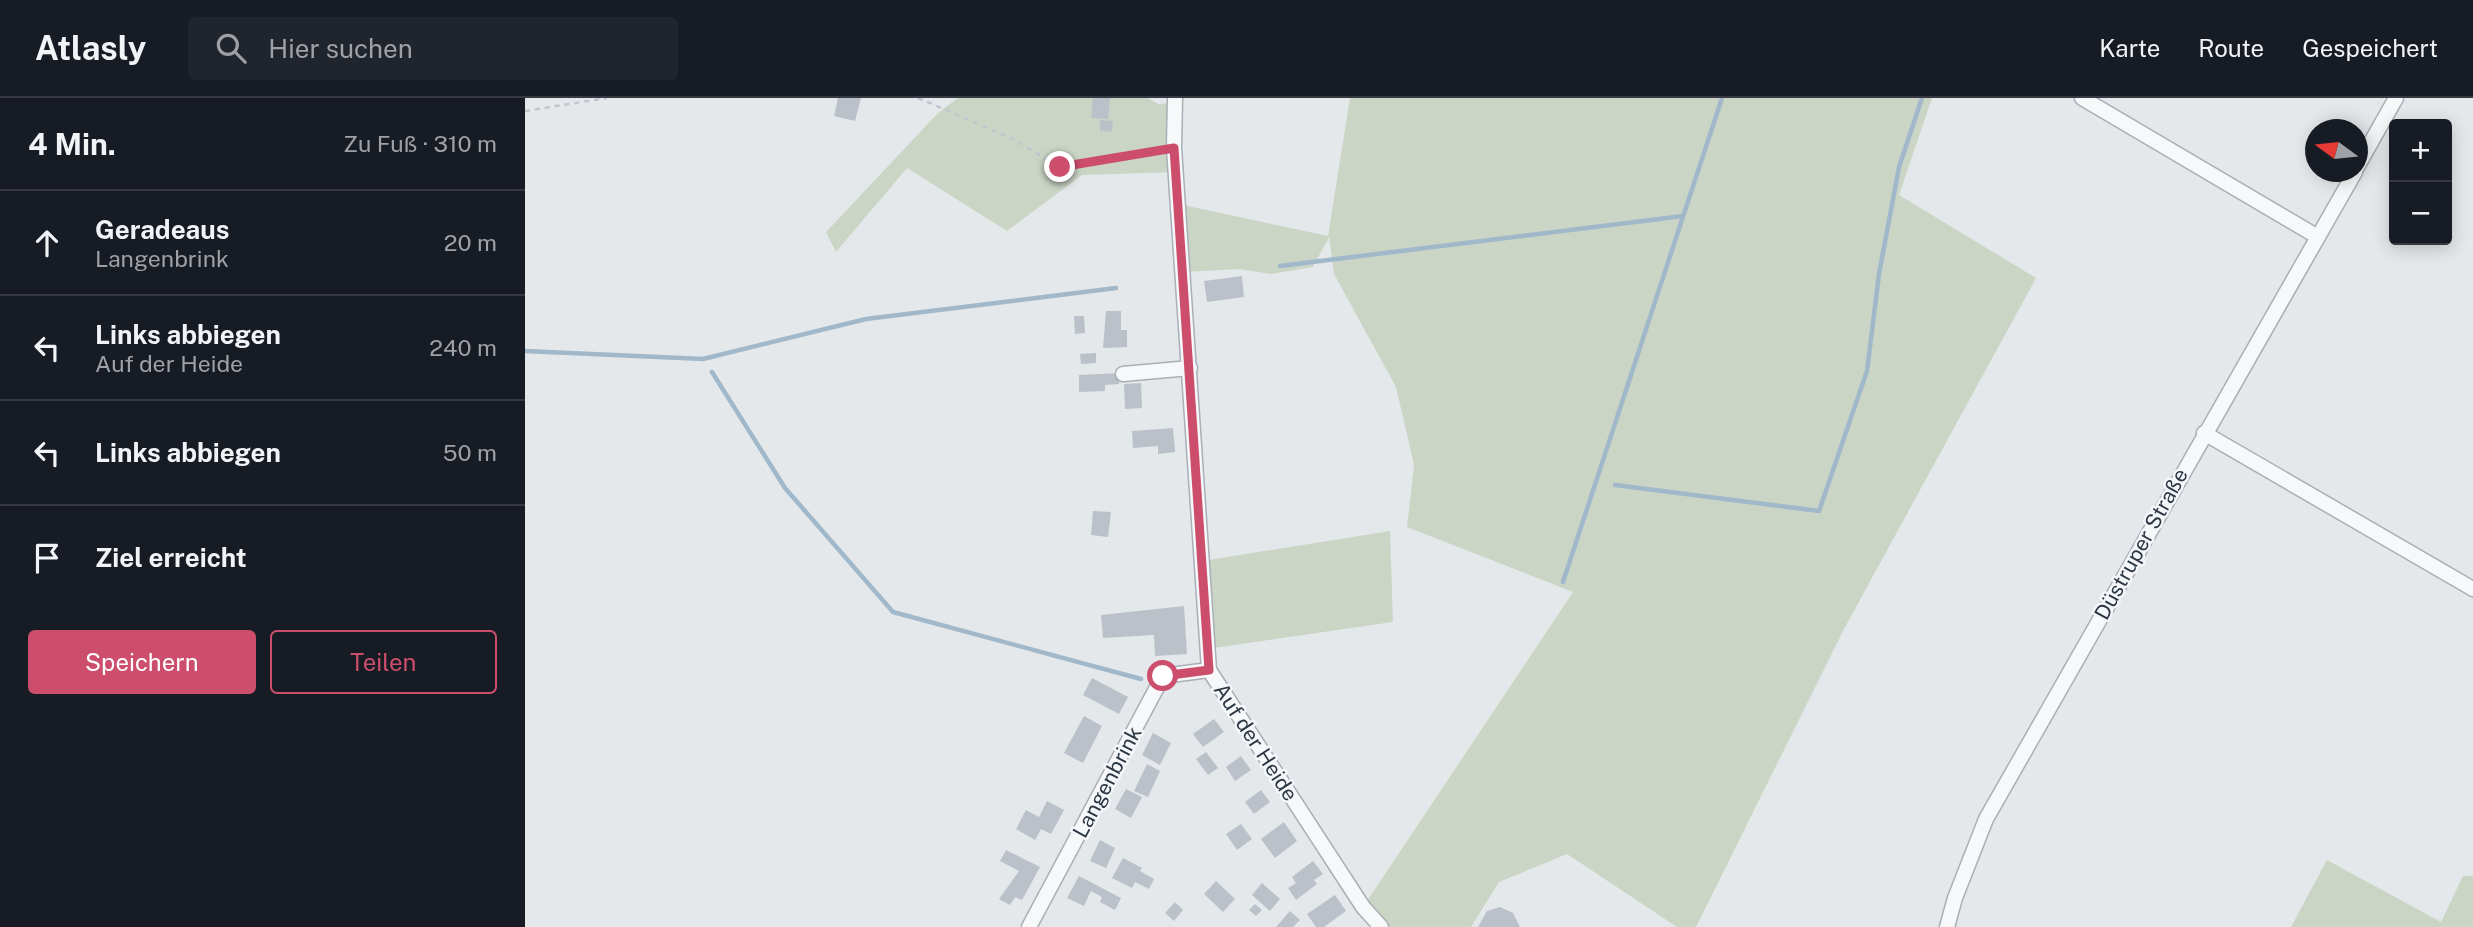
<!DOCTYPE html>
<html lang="de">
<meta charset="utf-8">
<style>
:root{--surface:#171b24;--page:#20242c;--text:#f1f3f6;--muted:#9ea1a6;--line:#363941;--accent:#cc4e6c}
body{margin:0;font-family:"Public Sans",sans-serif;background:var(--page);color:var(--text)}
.controls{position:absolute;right:21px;top:21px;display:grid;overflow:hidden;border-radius:7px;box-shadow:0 4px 18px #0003}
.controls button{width:63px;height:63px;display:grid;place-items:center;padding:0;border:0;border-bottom:2px solid var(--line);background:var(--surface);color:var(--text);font:35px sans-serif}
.compass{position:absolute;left:1780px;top:21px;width:63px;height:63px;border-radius:50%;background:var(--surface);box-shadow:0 4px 18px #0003;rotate:285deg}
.stop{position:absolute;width:21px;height:21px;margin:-16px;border:5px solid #cc4e6c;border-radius:50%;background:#fff}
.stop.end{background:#cc4e6c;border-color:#fff;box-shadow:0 2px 7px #0008}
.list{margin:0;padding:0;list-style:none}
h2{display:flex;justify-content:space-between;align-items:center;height:91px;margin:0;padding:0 28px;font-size:30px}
h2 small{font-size:23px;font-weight:400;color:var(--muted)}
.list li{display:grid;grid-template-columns:46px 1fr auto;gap:21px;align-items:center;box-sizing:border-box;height:105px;padding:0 28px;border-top:2px solid var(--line)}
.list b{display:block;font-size:26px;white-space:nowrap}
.list p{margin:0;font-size:23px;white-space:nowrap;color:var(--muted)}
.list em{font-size:23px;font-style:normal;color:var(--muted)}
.actions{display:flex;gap:14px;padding:21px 28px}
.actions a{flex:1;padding:16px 0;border:2px solid var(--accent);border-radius:7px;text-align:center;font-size:24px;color:var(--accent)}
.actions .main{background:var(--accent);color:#fff}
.icon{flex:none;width:38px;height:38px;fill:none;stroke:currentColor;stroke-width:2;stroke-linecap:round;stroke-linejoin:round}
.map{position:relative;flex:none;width:1948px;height:829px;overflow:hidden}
header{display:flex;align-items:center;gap:42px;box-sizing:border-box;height:98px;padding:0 35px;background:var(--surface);border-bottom:2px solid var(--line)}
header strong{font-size:33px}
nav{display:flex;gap:38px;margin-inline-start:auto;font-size:24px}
.search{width:490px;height:63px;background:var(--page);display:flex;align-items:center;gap:18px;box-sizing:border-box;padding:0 24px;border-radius:7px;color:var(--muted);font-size:26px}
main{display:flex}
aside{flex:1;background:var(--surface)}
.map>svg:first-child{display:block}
.green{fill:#cbd5c5}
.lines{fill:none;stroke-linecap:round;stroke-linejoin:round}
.stream{stroke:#a0b8ca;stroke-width:4.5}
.building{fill:#bbc1c9}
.minor-casing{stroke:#a9afb6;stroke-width:17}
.path{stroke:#c2c6cb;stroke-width:2.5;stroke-dasharray:5 5;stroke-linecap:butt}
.minor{stroke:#f7f8fa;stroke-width:14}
.route{stroke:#cc4e6c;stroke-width:9}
.labels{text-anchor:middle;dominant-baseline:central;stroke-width:5;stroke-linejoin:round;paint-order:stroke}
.street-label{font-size:21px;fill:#2c3744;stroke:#f4f6f9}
</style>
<header>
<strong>Atlasly</strong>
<div class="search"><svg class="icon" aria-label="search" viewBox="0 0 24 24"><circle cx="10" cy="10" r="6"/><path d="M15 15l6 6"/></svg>Hier suchen</div>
<nav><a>Karte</a><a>Route</a><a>Gespeichert</a></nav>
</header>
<main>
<aside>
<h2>4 Min.<small>Zu Fuß · 310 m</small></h2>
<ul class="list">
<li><svg class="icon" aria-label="ahead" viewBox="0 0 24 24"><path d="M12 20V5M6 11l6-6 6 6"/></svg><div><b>Geradeaus</b><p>Langenbrink</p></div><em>20 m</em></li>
<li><svg class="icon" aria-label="left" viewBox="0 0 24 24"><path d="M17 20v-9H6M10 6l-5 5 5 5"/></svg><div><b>Links abbiegen</b><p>Auf der Heide</p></div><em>240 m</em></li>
<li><svg class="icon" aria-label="left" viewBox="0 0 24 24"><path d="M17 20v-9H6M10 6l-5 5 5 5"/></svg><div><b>Links abbiegen</b></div><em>50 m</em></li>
<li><svg class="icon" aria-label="arrive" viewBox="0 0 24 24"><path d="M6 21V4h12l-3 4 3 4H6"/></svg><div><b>Ziel erreicht</b></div></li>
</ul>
<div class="actions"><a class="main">Speichern</a><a>Teilen</a></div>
</aside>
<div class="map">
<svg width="1948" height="829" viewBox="0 0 1948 829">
<rect width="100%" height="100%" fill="#e4e8eb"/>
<!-- green -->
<g class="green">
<polygon points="433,0 623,0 633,6 650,5 652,74 557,77 482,133 382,70 311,154 301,134 413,15"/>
<polygon points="825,0 1407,0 1374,97 1511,180 1319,531 1171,829 1152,829 1042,756 974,784 946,829 856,829 838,809 1048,494 882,429 889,367 871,289 809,176 804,139 788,169 746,176 714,171 659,174 653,106 803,138"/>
<polygon points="865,433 868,524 682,551 677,463"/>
<polygon points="1802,762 1916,824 1938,778 1948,778 1948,829 1766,829"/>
</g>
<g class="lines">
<!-- stream -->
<g class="stream">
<polyline points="755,168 1158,118"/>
<polyline points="0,253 178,261 341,221 591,190"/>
<polyline points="187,274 260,390 368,514 616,581"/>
<polyline points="1090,387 1294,413 1342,273 1354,176 1374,69 1397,0"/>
<polyline points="1038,484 1197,0"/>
</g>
</g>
<!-- building -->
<g class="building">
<polygon points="313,0 336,0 330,23 309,18"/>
<polygon points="568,0 585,0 583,21 566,20"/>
<polygon points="575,22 588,23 587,34 575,33"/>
<polygon points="717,178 719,199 682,204 679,183"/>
<polygon points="581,213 596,213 596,232 602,232 602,249 578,250"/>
<polygon points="549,218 559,218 560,235 550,236"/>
<polygon points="571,255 571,265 556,266 555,256"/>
<polygon points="594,275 594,286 580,287 580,293 554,294 554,277"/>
<polygon points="616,285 617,310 600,311 599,286"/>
<polygon points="648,330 650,354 633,356 633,348 608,350 607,333"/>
<polygon points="568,413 586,414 583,439 566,437"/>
<polygon points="659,508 662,556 630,558 629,537 578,540 576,517"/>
<polygon points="567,580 603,599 594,616 558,597"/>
<polygon points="559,618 577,628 558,665 539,655"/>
<polygon points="689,621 699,634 678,649 668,636"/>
<polygon points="628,635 646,645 635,667 617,657"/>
<polygon points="681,654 693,670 683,677 671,661"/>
<polygon points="716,658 726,672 710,683 701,669"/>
<polygon points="622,666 635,673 623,699 609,693"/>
<polygon points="601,691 617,699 606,720 590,711"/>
<polygon points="736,692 745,704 729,716 720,704"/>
<polygon points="522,703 539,712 526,736 516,731 510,742 491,731 501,712 514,719"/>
<polygon points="759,724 772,743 750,760 736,741"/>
<polygon points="716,726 727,741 712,752 701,736"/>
<polygon points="575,742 590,750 581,770 565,763"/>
<polygon points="481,752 515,769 497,802 490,799 485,807 474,801 494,773 475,763"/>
<polygon points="598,760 617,770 615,773 629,781 624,791 610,784 607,790 587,780"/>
<polygon points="788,763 798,776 789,782 792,786 771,802 763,790 771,785 767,779"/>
<polygon points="554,778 596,800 590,812 575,804 577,799 566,793 559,808 542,800"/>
<polygon points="691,783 710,801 698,814 679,796"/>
<polygon points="737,785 755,801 745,813 727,797"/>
<polygon points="810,797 821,813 799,829 791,829 782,816"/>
<polygon points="650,804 658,812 649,823 640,815"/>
<polygon points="730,806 737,812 731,818 724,812"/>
<polygon points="975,809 988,815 995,829 953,829 962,813"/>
<polygon points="765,813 775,822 768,829 751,829"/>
</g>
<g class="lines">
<defs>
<g id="minor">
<polyline points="650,0 649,50 684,572 838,809 856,829"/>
<polyline points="1557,0 1793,139"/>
<polyline points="1832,69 1871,0"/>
<polyline points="598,276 665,270"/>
<polyline points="1679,335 1948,491"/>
<polyline points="504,829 638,578 684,572"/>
<polyline points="1422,829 1430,800 1461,721 1830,74"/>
</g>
</defs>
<!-- minor casing -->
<use href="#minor" class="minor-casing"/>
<!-- path -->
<g class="path">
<polyline points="393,0 490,42 535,69 635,52"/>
<polyline points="0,13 82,0"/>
</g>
<!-- minor -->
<use href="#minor" class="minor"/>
</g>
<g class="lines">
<!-- route -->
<polyline class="route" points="535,69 649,50 684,572 638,578"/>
</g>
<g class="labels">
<!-- street labels -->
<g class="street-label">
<text transform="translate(1616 446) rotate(-61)">Düstruper Straße</text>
<text transform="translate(731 644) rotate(57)">Auf der Heide</text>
<text transform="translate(582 684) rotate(-62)">Langenbrink</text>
</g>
</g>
</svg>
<div class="controls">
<button>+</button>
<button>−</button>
</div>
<svg class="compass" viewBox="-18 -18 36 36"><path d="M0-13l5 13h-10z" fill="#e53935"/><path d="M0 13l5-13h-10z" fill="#9ea1a6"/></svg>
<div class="stop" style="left:638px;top:578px"></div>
<div class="stop end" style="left:535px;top:69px"></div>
</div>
</main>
